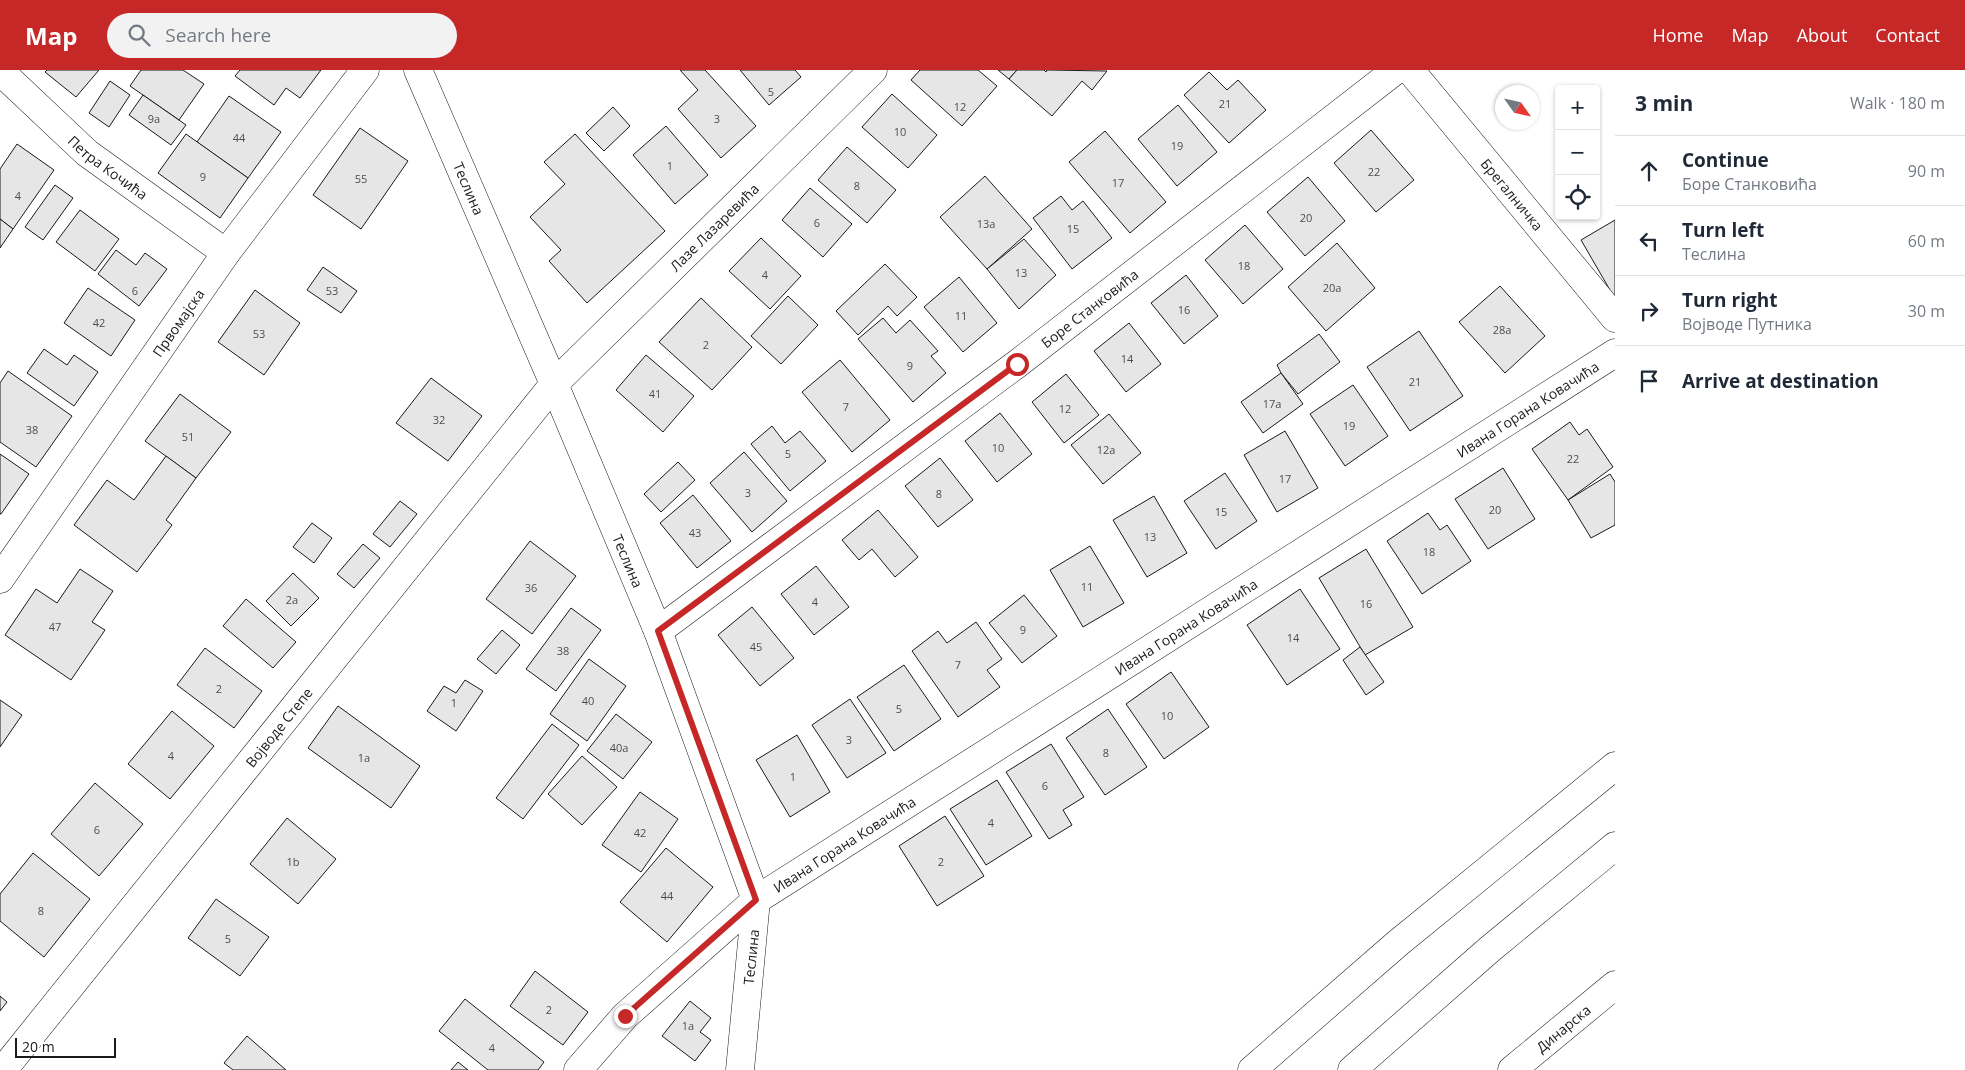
<!DOCTYPE html>
<meta charset="utf-8">
<style>
:root{--surface:#fff;--page:#f2f2f3;--text:#1f2937;--muted:#747a83;--line:#e0e1e3;--accent:#c62828}
body{margin:0;font-family:"Open Sans",sans-serif;background:var(--page);color:var(--text)}
.controls{position:absolute;right:15px;top:15px;display:grid;overflow:hidden;border-radius:5px;box-shadow:0 1px 4px #0004}
.controls button{width:45px;height:45px;display:grid;place-items:center;padding:0;border:0;border-bottom:1px solid var(--line);background:var(--surface);color:var(--text);font:25px sans-serif}
.compass{position:absolute;left:1495px;top:15px;width:45px;height:45px;border-radius:50%;background:var(--surface);box-shadow:0 1px 4px #0004;rotate:124deg}
.scale{position:absolute;left:15px;bottom:12px;width:101px;box-sizing:border-box;padding-left:5px;border:2px solid #1a1a1a;border-top:0;font-size:14px;line-height:18px;white-space:nowrap;color:#1a1a1a;-webkit-text-stroke:4px #fff;paint-order:stroke}
.stop{position:absolute;width:15px;height:15px;margin:-11px;border:4px solid #c62828;border-radius:50%;background:#fff}
.stop.end{background:#c62828;border-color:#fff;box-shadow:0 1px 5px #0008}
.list{margin:0;padding:0;list-style:none}
h2{display:flex;justify-content:space-between;align-items:center;height:65px;margin:0;padding:0 20px;font-size:21px}
h2 small{font-size:16px;font-weight:400;color:var(--muted)}
.list li{display:grid;grid-template-columns:32px 1fr auto;gap:15px;align-items:center;box-sizing:border-box;height:70px;padding:0 20px;border-top:1px solid var(--line)}
.list b{display:block;font-size:19px;white-space:nowrap}
.list p{margin:0;font-size:16px;white-space:nowrap;color:var(--muted)}
.list em{font-size:16px;font-style:normal;color:var(--muted)}
.icon{flex:none;width:28px;height:28px;fill:none;stroke:currentColor;stroke-width:2;stroke-linecap:round;stroke-linejoin:round}
.map{position:relative;flex:none;width:1615px;height:1000px;overflow:hidden}
header{display:flex;align-items:center;gap:30px;box-sizing:border-box;height:70px;padding:0 25px;background:var(--accent);color:#fff}
header strong{font-size:24px}
nav{display:flex;gap:28px;margin-inline-start:auto;font-size:18px}
.search{width:350px;height:45px;background:var(--page);display:flex;align-items:center;gap:12px;box-sizing:border-box;padding:0 18px;border-radius:28px;color:var(--muted);font-size:19px}
main{display:flex}
aside{flex:1;background:var(--surface)}
.map>svg:first-child{display:block}
.building{fill:#e6e6e6;stroke:#1a1a1a}
.lines{fill:none;stroke-linecap:round;stroke-linejoin:round}
.minor-casing{stroke:#1a1a1a;stroke-width:29}
.highway-casing{stroke:#1a1a1a;stroke-width:29}
.minor{stroke:#fff;stroke-width:28}
.highway{stroke:#fff;stroke-width:28}
.route{stroke:#c62828;stroke-width:6}
.labels{text-anchor:middle;dominant-baseline:central;stroke-width:4;stroke-linejoin:round;paint-order:stroke}
.number-label{font-size:11px;fill:#4d4d4d}
.street-label{font-size:14px;fill:#1a1a1a;stroke:#fff}
</style>
<header>
<strong>Map</strong>
<div class="search"><svg class="icon" aria-label="search" viewBox="0 0 24 24"><circle cx="10" cy="10" r="6"/><path d="M15 15l6 6"/></svg>Search here</div>
<nav><a>Home</a><a>Map</a><a>About</a><a>Contact</a></nav>
</header>
<main>
<div class="map">
<svg width="1615" height="1000" viewBox="0 0 1615 1000">
<rect width="100%" height="100%" fill="#fff"/>
<!-- building -->
<g class="building">
<polygon points="47,0 99,0 76,27 45,2"/>
<polygon points="141,0 183,0 204,14 179,50 130,16"/>
<polygon points="240,0 321,0 300,28 286,18 274,35 235,6"/>
<polygon points="680,0 705,0 756,56 721,88 678,39 698,20"/>
<polygon points="740,0 795,0 801,7 769,35"/>
<polygon points="920,0 978,0 997,16 962,56 911,10"/>
<polygon points="998,0 1017,0 1009,9"/>
<polygon points="1017,0 1044,0 1046,2 1047,0 1107,1 1092,20 1082,11 1052,46 1009,9"/>
<polygon points="1209,2 1227,20 1238,10 1266,40 1229,73 1184,25"/>
<polygon points="110,11 130,25 109,57 89,43"/>
<polygon points="892,24 937,65 908,98 862,57"/>
<polygon points="143,25 186,55 171,75 129,45"/>
<polygon points="229,26 281,62 248,108 197,72"/>
<polygon points="1178,35 1217,82 1177,116 1138,69"/>
<polygon points="613,37 630,56 604,81 586,63"/>
<polygon points="666,56 708,105 675,134 633,85"/>
<polygon points="360,58 408,91 361,159 313,125"/>
<polygon points="1371,60 1414,110 1376,142 1334,93"/>
<polygon points="1105,61 1166,132 1130,163 1069,92"/>
<polygon points="186,64 248,108 220,148 158,103"/>
<polygon points="575,64 665,161 587,233 549,191 561,180 530,147 565,114 544,92"/>
<polygon points="17,74 54,100 13,159 0,149 0,99"/>
<polygon points="847,77 896,120 867,153 818,110"/>
<polygon points="985,106 1032,159 987,199 940,147"/>
<polygon points="1308,107 1345,151 1305,186 1267,142"/>
<polygon points="55,115 73,128 43,170 25,157"/>
<polygon points="810,118 852,154 823,187 782,150"/>
<polygon points="1061,126 1072,140 1083,131 1112,168 1072,199 1033,148"/>
<polygon points="80,140 119,169 95,201 56,172"/>
<polygon points="0,149 13,159 0,178"/>
<polygon points="1615,150 1615,227 1614,227 1581,170"/>
<polygon points="1245,155 1283,199 1243,234 1205,190"/>
<polygon points="761,168 801,206 770,239 729,201"/>
<polygon points="1024,169 1056,205 1019,239 987,199"/>
<polygon points="1337,173 1375,218 1326,261 1288,217"/>
<polygon points="116,180 136,195 145,183 167,199 139,236 98,204"/>
<polygon points="885,194 917,227 897,246 888,236 858,265 836,241"/>
<polygon points="323,197 357,221 341,243 307,220"/>
<polygon points="1186,205 1218,246 1184,274 1151,233"/>
<polygon points="959,207 997,253 963,282 924,237"/>
<polygon points="1500,216 1545,266 1505,303 1459,252"/>
<polygon points="88,218 135,250 111,286 64,253"/>
<polygon points="255,220 300,253 264,305 218,272"/>
<polygon points="788,226 818,255 781,294 751,266"/>
<polygon points="701,228 752,277 712,320 659,272"/>
<polygon points="883,248 896,263 910,250 938,281 931,286 946,303 913,332 858,269"/>
<polygon points="1129,253 1161,294 1126,322 1094,281"/>
<polygon points="1419,261 1463,326 1410,361 1367,297"/>
<polygon points="1319,264 1340,292 1298,324 1281,303 1277,295"/>
<polygon points="44,279 67,295 74,285 98,302 74,336 27,303"/>
<polygon points="646,285 694,326 663,362 616,320"/>
<polygon points="840,290 890,350 852,382 802,322"/>
<polygon points="8,301 72,346 36,397 0,372 0,313"/>
<polygon points="1281,303 1303,334 1263,363 1241,332"/>
<polygon points="1066,304 1099,345 1064,373 1032,332"/>
<polygon points="431,308 482,346 448,391 396,353"/>
<polygon points="1353,315 1388,366 1345,396 1310,344"/>
<polygon points="180,324 231,362 196,408 145,371"/>
<polygon points="1000,343 1032,384 997,412 965,371"/>
<polygon points="1109,344 1141,383 1103,414 1071,375"/>
<polygon points="1570,352 1579,365 1587,359 1613,397 1568,430 1532,379"/>
<polygon points="772,356 785,373 800,361 826,391 790,421 751,374"/>
<polygon points="1285,361 1318,418 1277,442 1244,385"/>
<polygon points="744,382 787,431 752,462 710,413"/>
<polygon points="0,384 29,404 1,444 0,444"/>
<polygon points="166,386 196,408 166,450 172,455 137,502 74,455 107,410 134,430"/>
<polygon points="940,388 973,430 938,457 905,416"/>
<polygon points="678,392 695,410 661,442 644,424"/>
<polygon points="1503,398 1535,449 1488,479 1455,429"/>
<polygon points="1225,403 1257,451 1216,479 1184,431"/>
<polygon points="1610,404 1615,412 1615,455 1591,468 1568,430"/>
<polygon points="693,425 731,471 697,498 660,453"/>
<polygon points="1154,426 1187,483 1147,507 1113,450"/>
<polygon points="400,431 417,444 390,477 373,464"/>
<polygon points="878,440 918,487 895,507 872,479 859,490 842,470"/>
<polygon points="1428,443 1440,460 1447,455 1471,491 1422,524 1387,471"/>
<polygon points="312,453 332,468 314,493 293,477"/>
<polygon points="530,471 576,506 532,564 486,529"/>
<polygon points="363,474 380,488 354,518 337,504"/>
<polygon points="1090,476 1124,533 1083,557 1050,500"/>
<polygon points="1366,479 1413,557 1365,585 1319,508"/>
<polygon points="816,496 849,537 814,565 781,524"/>
<polygon points="80,499 113,521 92,552 105,560 71,610 5,565 36,519 57,533"/>
<polygon points="293,503 319,528 291,556 266,531"/>
<polygon points="1300,519 1340,579 1287,615 1247,555"/>
<polygon points="1024,525 1057,566 1022,593 989,553"/>
<polygon points="246,529 296,572 273,598 223,556"/>
<polygon points="752,537 794,588 760,616 718,565"/>
<polygon points="571,538 601,560 556,621 526,599"/>
<polygon points="976,552 1002,589 987,600 1000,617 958,647 912,581 938,561 947,573"/>
<polygon points="502,560 520,575 496,604 477,589"/>
<polygon points="1360,577 1384,612 1366,625 1343,590"/>
<polygon points="205,578 262,621 234,658 177,615"/>
<polygon points="589,589 626,616 587,671 550,644"/>
<polygon points="904,595 941,649 894,681 857,627"/>
<polygon points="1171,602 1209,657 1164,689 1126,634"/>
<polygon points="465,610 483,621 456,661 427,641 444,616 456,623"/>
<polygon points="850,629 886,683 847,708 812,655"/>
<polygon points="0,630 22,645 0,677"/>
<polygon points="338,636 420,696 391,738 308,678"/>
<polygon points="1108,639 1147,697 1105,725 1066,668"/>
<polygon points="172,641 214,676 170,729 128,694"/>
<polygon points="616,644 652,672 623,709 587,681"/>
<polygon points="552,654 579,675 523,749 496,728"/>
<polygon points="797,665 830,722 790,747 756,690"/>
<polygon points="1051,674 1084,727 1063,740 1072,755 1049,769 1006,702"/>
<polygon points="582,686 617,717 582,755 548,724"/>
<polygon points="997,710 1032,766 986,795 950,739"/>
<polygon points="95,713 143,754 99,806 51,764"/>
<polygon points="640,722 678,749 641,802 602,775"/>
<polygon points="945,746 984,806 937,836 899,776"/>
<polygon points="287,748 336,789 298,834 250,794"/>
<polygon points="666,778 713,817 667,872 620,832"/>
<polygon points="33,783 90,829 44,887 0,851 0,824"/>
<polygon points="216,829 269,867 240,906 188,868"/>
<polygon points="535,901 588,942 563,975 510,936"/>
<polygon points="0,926 7,932 0,941"/>
<polygon points="465,929 544,992 538,1000 488,1000 439,961"/>
<polygon points="690,931 711,948 700,962 711,970 695,991 662,966"/>
<polygon points="247,966 286,1000 233,1000 224,993"/>
<polygon points="458,992 468,1000 451,1000"/>
</g>
<g class="lines">
<defs>
<g id="minor">
<path id="s1" d="M418,0L554,314L658,561L756,830L740,1000"/>
<path id="s2" d="M1410,0L1615,248"/>
<path id="s3" d="M0,1L87,83L226,183"/>
<path id="s4" d="M0,509L226,183L365,0"/>
<path id="s5" d="M658,561L1017,294L1396,0"/>
<path id="s6" d="M3,1000L554,314L873,0"/>
<path id="s7" d="M578,1000L625,946L756,830L1615,283"/>
<path id="s8" d="M1512,1000L1615,915"/>
</g>
<g id="highway">
<polyline points="1252,1000 1398,873 1615,696"/>
<polyline points="1352,1000 1490,879 1615,776"/>
</g>
</defs>
<!-- minor casing -->
<use href="#minor" class="minor-casing"/>
<!-- highway casing -->
<use href="#highway" class="highway-casing"/>
<!-- minor -->
<use href="#minor" class="minor"/>
<!-- highway -->
<use href="#highway" class="highway"/>
</g>
<g class="lines">
<!-- route -->
<polyline class="route" points="625,946 756,830 658,561 1017,294"/>
</g>
<g class="labels">
<!-- number labels -->
<g class="number-label">
<text x="771" y="21">5</text>
<text x="1225" y="33">21</text>
<text x="960" y="36">12</text>
<text x="154" y="48">9a</text>
<text x="717" y="48">3</text>
<text x="900" y="61">10</text>
<text x="239" y="67">44</text>
<text x="1177" y="75">19</text>
<text x="670" y="95">1</text>
<text x="1374" y="101">22</text>
<text x="203" y="106">9</text>
<text x="361" y="108">55</text>
<text x="1118" y="112">17</text>
<text x="857" y="115">8</text>
<text x="18" y="125">4</text>
<text x="1306" y="147">20</text>
<text x="817" y="152">6</text>
<text x="986" y="153">13a</text>
<text x="1073" y="158">15</text>
<text x="1244" y="195">18</text>
<text x="1021" y="202">13</text>
<text x="765" y="204">4</text>
<text x="1332" y="217">20a</text>
<text x="135" y="220">6</text>
<text x="332" y="220">53</text>
<text x="1184" y="239">16</text>
<text x="961" y="245">11</text>
<text x="99" y="252">42</text>
<text x="1502" y="259">28a</text>
<text x="259" y="263">53</text>
<text x="706" y="274">2</text>
<text x="1127" y="288">14</text>
<text x="910" y="295">9</text>
<text x="1415" y="311">21</text>
<text x="655" y="323">41</text>
<text x="1272" y="333">17a</text>
<text x="846" y="336">7</text>
<text x="1065" y="338">12</text>
<text x="439" y="349">32</text>
<text x="1349" y="355">19</text>
<text x="32" y="359">38</text>
<text x="188" y="366">51</text>
<text x="998" y="377">10</text>
<text x="1106" y="379">12a</text>
<text x="788" y="383">5</text>
<text x="1573" y="388">22</text>
<text x="1285" y="408">17</text>
<text x="748" y="422">3</text>
<text x="939" y="423">8</text>
<text x="1495" y="439">20</text>
<text x="1221" y="441">15</text>
<text x="695" y="462">43</text>
<text x="1150" y="466">13</text>
<text x="1429" y="481">18</text>
<text x="1087" y="516">11</text>
<text x="531" y="517">36</text>
<text x="292" y="529">2a</text>
<text x="815" y="531">4</text>
<text x="1366" y="533">16</text>
<text x="55" y="556">47</text>
<text x="1023" y="559">9</text>
<text x="1293" y="567">14</text>
<text x="756" y="576">45</text>
<text x="563" y="580">38</text>
<text x="958" y="594">7</text>
<text x="219" y="618">2</text>
<text x="588" y="630">40</text>
<text x="454" y="632">1</text>
<text x="899" y="638">5</text>
<text x="1167" y="645">10</text>
<text x="849" y="669">3</text>
<text x="619" y="677">40a</text>
<text x="1106" y="682">8</text>
<text x="171" y="685">4</text>
<text x="364" y="687">1a</text>
<text x="793" y="706">1</text>
<text x="1045" y="715">6</text>
<text x="991" y="752">4</text>
<text x="97" y="759">6</text>
<text x="640" y="762">42</text>
<text x="293" y="791">1b</text>
<text x="941" y="791">2</text>
<text x="667" y="825">44</text>
<text x="41" y="840">8</text>
<text x="228" y="868">5</text>
<text x="549" y="939">2</text>
<text x="688" y="955">1a</text>
<text x="492" y="977">4</text>
</g>
<!-- street labels -->
<g class="street-label">
<text stroke="none"><textPath href="#s3" startOffset="145">Петра Кочића</textPath></text>
<text stroke="none"><textPath href="#s1" startOffset="129">Теслина</textPath></text>
<text stroke="none"><textPath href="#s2" startOffset="161">Брегалничка</textPath></text>
<text stroke="none"><textPath href="#s6" startOffset="1104">Лазе Лазаревића</textPath></text>
<text stroke="none"><textPath href="#s5" startOffset="539">Боре Станковића</textPath></text>
<text stroke="none"><textPath href="#s4" startOffset="312">Првомајска</textPath></text>
<text stroke="none"><textPath href="#s7" startOffset="1161">Ивана Горана Ковачића</textPath></text>
<text stroke="none"><textPath href="#s1" startOffset="534">Теслина</textPath></text>
<text stroke="none"><textPath href="#s7" startOffset="756">Ивана Горана Ковачића</textPath></text>
<text stroke="none"><textPath href="#s6" startOffset="440">Војводе Степе</textPath></text>
<text stroke="none"><textPath href="#s7" startOffset="351">Ивана Горана Ковачића</textPath></text>
<text transform="translate(751 887) rotate(-84)">Теслина</text>
<text stroke="none"><textPath href="#s8" startOffset="66">Динарска</textPath></text>
</g>
</g>
</svg>
<div class="controls">
<button>+</button>
<button>−</button>
<button><svg class="icon" aria-label="locate" viewBox="0 0 24 24"><circle cx="12" cy="12" r="6"/><path d="M12 2v4M12 18v4M2 12h4M18 12h4"/></svg></button>
</div>
<svg class="compass" viewBox="-18 -18 36 36"><path d="M0-13l5 13h-10z" fill="#e53935"/><path d="M0 13l5-13h-10z" fill="#747a83"/></svg>
<div class="scale">20 m</div>
<div class="stop" style="left:1017px;top:294px"></div>
<div class="stop end" style="left:625px;top:946px"></div>
</div>
<aside>
<h2>3 min<small>Walk · 180 m</small></h2>
<ul class="list">
<li><svg class="icon" aria-label="ahead" viewBox="0 0 24 24"><path d="M12 20V5M6 11l6-6 6 6"/></svg><div><b>Continue</b><p>Боре Станковића</p></div><em>90 m</em></li>
<li><svg class="icon" aria-label="left" viewBox="0 0 24 24"><path d="M17 20v-9H6M10 6l-5 5 5 5"/></svg><div><b>Turn left</b><p>Теслина</p></div><em>60 m</em></li>
<li><svg class="icon" aria-label="right" viewBox="0 0 24 24"><path d="M7 20v-9h11M14 6l5 5-5 5"/></svg><div><b>Turn right</b><p>Војводе Путника</p></div><em>30 m</em></li>
<li><svg class="icon" aria-label="arrive" viewBox="0 0 24 24"><path d="M6 21V4h12l-3 4 3 4H6"/></svg><div><b>Arrive at destination</b></div></li>
</ul>
</aside>
</main>
